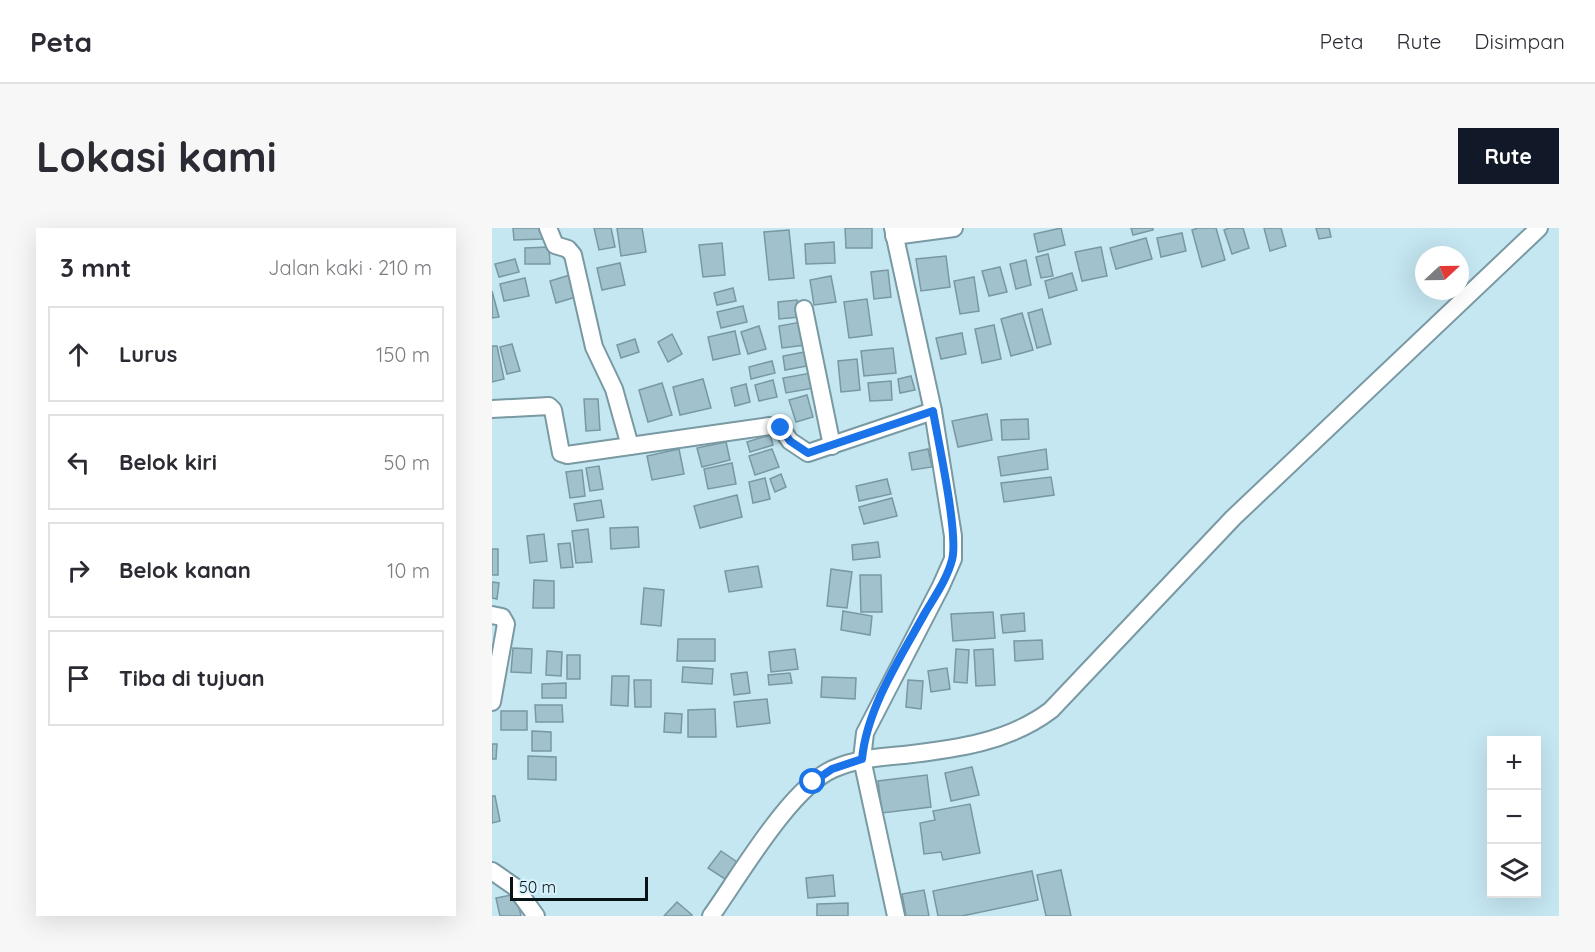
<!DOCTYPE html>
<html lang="id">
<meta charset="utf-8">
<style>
:root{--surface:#fff;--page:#f7f7f7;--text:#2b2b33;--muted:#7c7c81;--line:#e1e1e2;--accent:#111827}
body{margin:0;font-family:Quicksand,sans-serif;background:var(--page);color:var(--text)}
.controls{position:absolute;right:18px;bottom:18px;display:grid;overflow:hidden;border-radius:0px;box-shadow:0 6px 24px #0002}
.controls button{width:54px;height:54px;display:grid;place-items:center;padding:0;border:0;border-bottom:2px solid var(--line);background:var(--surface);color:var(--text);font:30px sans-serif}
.compass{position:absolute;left:923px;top:18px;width:54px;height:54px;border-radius:50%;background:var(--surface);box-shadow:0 6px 24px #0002;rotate:68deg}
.scale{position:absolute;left:18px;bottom:15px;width:138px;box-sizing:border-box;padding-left:6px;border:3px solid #071317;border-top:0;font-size:16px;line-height:21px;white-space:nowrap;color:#071317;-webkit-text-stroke:4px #d8f2fc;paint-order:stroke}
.stop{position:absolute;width:18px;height:18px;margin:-14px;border:4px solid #1a73e8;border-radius:50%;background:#fff}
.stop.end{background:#1a73e8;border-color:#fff;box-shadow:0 2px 6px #0008}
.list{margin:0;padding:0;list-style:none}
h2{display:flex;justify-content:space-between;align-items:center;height:78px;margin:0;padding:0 24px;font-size:26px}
h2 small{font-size:20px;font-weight:400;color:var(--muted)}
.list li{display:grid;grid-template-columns:39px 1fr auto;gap:18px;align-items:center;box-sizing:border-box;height:96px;margin:0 12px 12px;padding:0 12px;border:2px solid var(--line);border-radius:0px}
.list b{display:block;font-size:22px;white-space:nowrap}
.list em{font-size:20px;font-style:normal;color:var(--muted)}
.icon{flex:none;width:33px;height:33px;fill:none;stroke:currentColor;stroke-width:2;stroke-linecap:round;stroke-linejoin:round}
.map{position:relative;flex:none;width:1067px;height:688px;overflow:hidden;border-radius:0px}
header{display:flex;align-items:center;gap:36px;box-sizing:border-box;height:84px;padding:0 30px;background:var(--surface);border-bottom:2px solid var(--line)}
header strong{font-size:28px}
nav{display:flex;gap:33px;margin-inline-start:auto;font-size:21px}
.intro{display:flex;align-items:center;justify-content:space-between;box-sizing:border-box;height:144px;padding:0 36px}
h1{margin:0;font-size:42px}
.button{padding:15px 27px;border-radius:0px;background:var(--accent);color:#fff;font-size:21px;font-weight:700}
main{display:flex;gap:36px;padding:0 36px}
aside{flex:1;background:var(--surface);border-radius:0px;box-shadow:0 6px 24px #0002}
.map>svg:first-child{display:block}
.building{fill:#a1c2cd;stroke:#7898a2;stroke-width:1.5}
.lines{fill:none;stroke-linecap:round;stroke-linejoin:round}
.street-casing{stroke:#7999a3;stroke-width:20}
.street{stroke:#fff;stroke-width:16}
.route{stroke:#1a73e8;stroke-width:8}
</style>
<header>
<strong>Peta</strong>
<nav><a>Peta</a><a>Rute</a><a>Disimpan</a></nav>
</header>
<div class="intro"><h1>Lokasi kami</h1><a class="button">Rute</a></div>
<main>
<aside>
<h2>3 mnt<small>Jalan kaki · 210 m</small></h2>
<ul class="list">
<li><svg class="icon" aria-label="ahead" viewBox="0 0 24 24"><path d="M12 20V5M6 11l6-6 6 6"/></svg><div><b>Lurus</b></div><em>150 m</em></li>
<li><svg class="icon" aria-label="left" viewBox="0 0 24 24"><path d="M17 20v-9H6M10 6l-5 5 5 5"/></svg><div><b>Belok kiri</b></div><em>50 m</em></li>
<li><svg class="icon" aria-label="right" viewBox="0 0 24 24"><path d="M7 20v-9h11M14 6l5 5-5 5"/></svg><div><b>Belok kanan</b></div><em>10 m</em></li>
<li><svg class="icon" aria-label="arrive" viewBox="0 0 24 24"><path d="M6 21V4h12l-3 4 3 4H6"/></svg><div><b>Tiba di tujuan</b></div></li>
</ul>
</aside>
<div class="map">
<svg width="1067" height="688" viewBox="0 0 1067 688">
<rect width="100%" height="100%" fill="#c5e7f2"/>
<!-- building -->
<g class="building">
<polygon points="21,0 51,0 51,11 22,12"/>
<polygon points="102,0 119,0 123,19 107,22"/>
<polygon points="125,0 150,0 154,24 129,28"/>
<polygon points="353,0 380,0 380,20 354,20"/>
<polygon points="569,0 573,17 546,24 542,6"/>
<polygon points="639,0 661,0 661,2 641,7"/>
<polygon points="706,0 724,0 733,32 710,39 700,2"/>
<polygon points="737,0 751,0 757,20 740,26 732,2"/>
<polygon points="772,0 789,0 794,18 778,23"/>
<polygon points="824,0 837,0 839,9 827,11"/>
<polygon points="297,2 302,50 277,52 272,4"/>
<polygon points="690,5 694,23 669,29 665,10"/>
<polygon points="654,10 660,31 624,41 618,20"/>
<polygon points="342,14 343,35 314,36 313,16"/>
<polygon points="230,15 233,47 211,49 207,17"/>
<polygon points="57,19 58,36 33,36 33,20"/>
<polygon points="609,19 615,48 590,53 583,24"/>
<polygon points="556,26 561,48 549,50 544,29"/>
<polygon points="454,28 458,59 429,63 424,31"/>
<polygon points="23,31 27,44 7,49 3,36"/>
<polygon points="534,32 539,57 524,61 518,36"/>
<polygon points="128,35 133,57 110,62 105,40"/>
<polygon points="508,39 515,64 497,68 490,43"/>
<polygon points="396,42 399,69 382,71 379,44"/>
<polygon points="580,45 585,62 557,70 553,53"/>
<polygon points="78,47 84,69 64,75 58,53"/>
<polygon points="339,48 344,74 322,77 318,52"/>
<polygon points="482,49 487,83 468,86 462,53"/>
<polygon points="33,50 37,68 12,73 8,56"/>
<polygon points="241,60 244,73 225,77 222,65"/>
<polygon points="0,63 7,89 0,90"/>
<polygon points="375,71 380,107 357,110 352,74"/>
<polygon points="305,72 307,89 287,91 286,74"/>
<polygon points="251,78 255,94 229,100 225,84"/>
<polygon points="550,81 559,116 545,120 536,85"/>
<polygon points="530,85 541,122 519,128 509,91"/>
<polygon points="309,94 313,117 290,120 287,98"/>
<polygon points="502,97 509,131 490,135 483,101"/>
<polygon points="267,98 274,121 256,126 249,104"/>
<polygon points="243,103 248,126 221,132 216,109"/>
<polygon points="470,105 474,126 449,131 444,110"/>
<polygon points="180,106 190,126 176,134 166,114"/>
<polygon points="143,111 147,124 129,130 125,117"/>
<polygon points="20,116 28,143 15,146 8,119"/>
<polygon points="0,118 5,118 12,151 0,154"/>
<polygon points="401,120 404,145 372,148 369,123"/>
<polygon points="313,124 315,138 293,142 291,128"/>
<polygon points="365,131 368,162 349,164 346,133"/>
<polygon points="280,133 283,145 259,151 257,139"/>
<polygon points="319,145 322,160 294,165 291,150"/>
<polygon points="419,148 423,162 408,165 406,151"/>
<polygon points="211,151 219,180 188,187 181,159"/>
<polygon points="281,152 285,169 267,173 263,157"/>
<polygon points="399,153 400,172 378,173 376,155"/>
<polygon points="170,155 180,187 156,194 147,162"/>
<polygon points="254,156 258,174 243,178 239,160"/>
<polygon points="315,167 321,189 304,194 297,172"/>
<polygon points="92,171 106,171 108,202 94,203"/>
<polygon points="495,186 500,212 466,219 460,193"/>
<polygon points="536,191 537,211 510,212 509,192"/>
<polygon points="278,207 281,217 258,224 255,214"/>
<polygon points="234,214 238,232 210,239 205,220"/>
<polygon points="187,221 192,246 160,252 155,228"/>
<polygon points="280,221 287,239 263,247 257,228"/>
<polygon points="436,221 440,239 420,242 417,225"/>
<polygon points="554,221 556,241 509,248 506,229"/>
<polygon points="240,235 244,256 216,261 212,241"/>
<polygon points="107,238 111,261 98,263 94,240"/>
<polygon points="90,242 93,268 78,270 74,244"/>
<polygon points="289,246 294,259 283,264 278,251"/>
<polygon points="559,249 562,267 512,274 509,255"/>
<polygon points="273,250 278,271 261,275 257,254"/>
<polygon points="395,251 399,266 367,273 364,258"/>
<polygon points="245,267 250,289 208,300 202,278"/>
<polygon points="400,270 405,288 372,296 367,279"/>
<polygon points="109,272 112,289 85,293 82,276"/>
<polygon points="146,299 147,319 119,321 118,300"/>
<polygon points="96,301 100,334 84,335 80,303"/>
<polygon points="52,306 55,333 38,335 35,308"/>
<polygon points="386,314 388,329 361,332 360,317"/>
<polygon points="78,315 81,339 69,340 66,316"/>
<rect x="0" y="321" width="6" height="26"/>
<polygon points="266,338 270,359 237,364 233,343"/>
<polygon points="339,341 360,344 355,380 335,378"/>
<polygon points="368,347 389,347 390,384 369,384"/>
<polygon points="42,352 62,353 62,380 41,380"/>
<polygon points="0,354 7,355 5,371 0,370"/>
<polygon points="152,360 172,362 169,398 149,396"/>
<polygon points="351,383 380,388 378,407 349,402"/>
<polygon points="501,384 503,410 461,413 459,386"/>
<polygon points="532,385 533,403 511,405 509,387"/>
<polygon points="186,411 223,411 223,433 185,433"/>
<polygon points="550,412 551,431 523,433 522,413"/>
<polygon points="21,420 40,421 39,445 19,444"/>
<polygon points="303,421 306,441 279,444 277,424"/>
<polygon points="464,421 477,422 475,455 462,454"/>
<polygon points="501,421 503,457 484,458 482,422"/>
<polygon points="55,423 70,424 69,448 54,447"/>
<rect x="75" y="427" width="13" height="24"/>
<polygon points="191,439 221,441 220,456 190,454"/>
<polygon points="455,440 458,461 439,464 436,443"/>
<polygon points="255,444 258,465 242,467 239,446"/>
<polygon points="298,445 300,455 277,457 276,447"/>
<polygon points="120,448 137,448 136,478 119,477"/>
<polygon points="330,449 364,450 363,471 329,469"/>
<polygon points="142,452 159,452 159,479 143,479"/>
<polygon points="416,452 431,453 429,481 414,479"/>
<polygon points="74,455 74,470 50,470 50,456"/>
<polygon points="275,471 278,495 245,499 242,474"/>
<polygon points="43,477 70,477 71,494 44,494"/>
<polygon points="223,481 224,509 196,509 196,482"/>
<rect x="9" y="483" width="26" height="19"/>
<polygon points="173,485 190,486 189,505 172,504"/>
<polygon points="40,503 59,504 59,523 40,523"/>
<polygon points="0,516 5,516 4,531 0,531"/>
<polygon points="36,528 64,529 64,552 36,551"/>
<polygon points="480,539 487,567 459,573 453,545"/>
<polygon points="435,547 439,579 390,585 386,553"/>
<polygon points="0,568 3,568 8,593 0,595"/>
<polygon points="478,576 488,625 451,632 449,624 432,626 428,595 443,592 441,583"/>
<polygon points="229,623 245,634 233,651 216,640"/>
<polygon points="569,642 579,688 554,688 545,647"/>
<polygon points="540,643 546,672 470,688 446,688 441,663"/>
<polygon points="341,647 343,668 316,670 314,650"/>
<polygon points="432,662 437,688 414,688 410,666"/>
<polygon points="24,666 29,688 8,688 4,670"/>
<polygon points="185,674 200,687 199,688 172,688"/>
<polygon points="356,675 356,688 325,688 325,676"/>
</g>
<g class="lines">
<defs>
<g id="street">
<polyline points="56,0 63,17 76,21 81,27 102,119 122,161 138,218"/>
<polyline points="401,0 441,183 461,308 461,331 449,358 373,505 370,531 404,688"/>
<polyline points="402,8 462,0"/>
<polyline points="312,81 340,218"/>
<polyline points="0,181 57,178 61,182 69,225 75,227 278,198 289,200 298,213 316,225 441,183"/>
<polyline points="0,387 10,389 14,396 0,474"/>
<polyline points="0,643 23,659 44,688"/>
<path d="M219,688C247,649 298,560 341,541C363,531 388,529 412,527C464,521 517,514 559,482L741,290L1047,0"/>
</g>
</defs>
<!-- street casing -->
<use href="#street" class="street-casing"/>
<!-- street -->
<use href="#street" class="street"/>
</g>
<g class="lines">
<!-- route -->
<path class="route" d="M289,200L298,213L316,225L441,183C446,213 467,307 460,332C455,351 443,368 433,385C408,430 375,480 370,531L340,541L321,554"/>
</g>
</svg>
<div class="controls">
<button>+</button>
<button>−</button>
<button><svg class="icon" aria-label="layers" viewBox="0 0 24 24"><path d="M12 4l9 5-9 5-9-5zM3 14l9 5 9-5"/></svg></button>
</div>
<svg class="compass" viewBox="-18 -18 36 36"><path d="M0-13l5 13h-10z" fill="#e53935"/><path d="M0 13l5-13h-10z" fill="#7c7c81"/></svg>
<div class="scale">50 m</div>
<div class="stop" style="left:321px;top:554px"></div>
<div class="stop end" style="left:289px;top:200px"></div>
</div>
</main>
